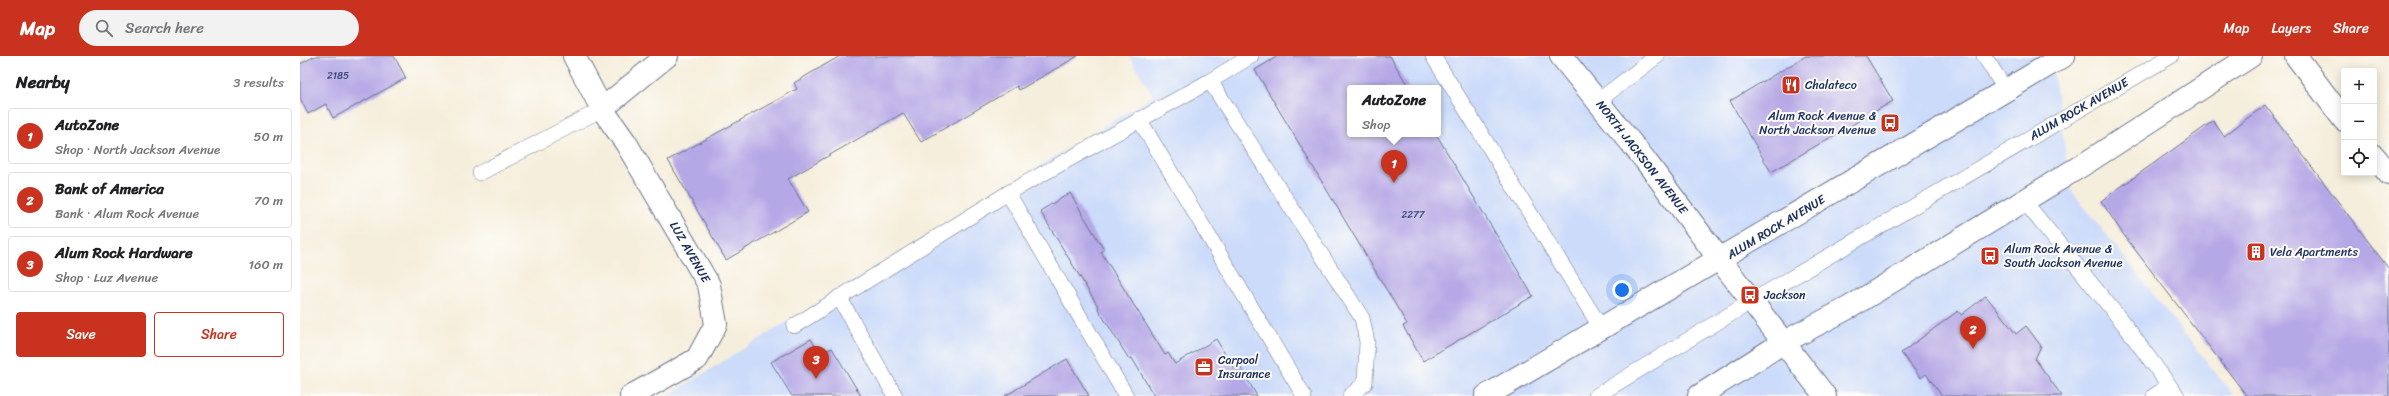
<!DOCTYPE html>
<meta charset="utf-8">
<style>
:root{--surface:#fff;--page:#f2f2f2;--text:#202124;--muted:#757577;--line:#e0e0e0;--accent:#c8321e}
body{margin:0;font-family:Sriracha,sans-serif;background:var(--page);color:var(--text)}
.controls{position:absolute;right:12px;top:12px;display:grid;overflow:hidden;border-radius:4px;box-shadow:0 2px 10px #0003}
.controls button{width:36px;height:36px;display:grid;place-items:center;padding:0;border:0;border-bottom:1px solid var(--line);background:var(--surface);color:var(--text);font:20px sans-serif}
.you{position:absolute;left:1322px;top:234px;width:14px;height:14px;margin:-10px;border:3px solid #fff;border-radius:50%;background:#1a73e8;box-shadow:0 0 0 6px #1a73e833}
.badge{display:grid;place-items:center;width:26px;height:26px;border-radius:50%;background:var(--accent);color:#fff;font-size:13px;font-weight:700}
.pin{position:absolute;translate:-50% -33px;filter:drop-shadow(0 1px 2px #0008)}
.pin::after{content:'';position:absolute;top:21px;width:14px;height:12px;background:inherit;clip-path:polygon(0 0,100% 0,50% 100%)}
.popup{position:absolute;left:1047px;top:29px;width:94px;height:52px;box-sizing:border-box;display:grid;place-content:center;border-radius:4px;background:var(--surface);filter:drop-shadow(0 1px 3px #0005);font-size:13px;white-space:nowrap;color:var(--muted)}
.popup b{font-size:15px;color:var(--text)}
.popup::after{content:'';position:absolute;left:50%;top:100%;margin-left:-8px;border:8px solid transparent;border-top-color:var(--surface)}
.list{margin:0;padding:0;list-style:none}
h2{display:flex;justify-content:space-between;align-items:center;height:52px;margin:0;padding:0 16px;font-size:17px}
h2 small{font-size:13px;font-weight:400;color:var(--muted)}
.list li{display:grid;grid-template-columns:26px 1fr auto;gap:12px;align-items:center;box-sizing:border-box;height:56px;margin:0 8px 8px;padding:0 8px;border:1px solid var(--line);border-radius:4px}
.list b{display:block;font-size:15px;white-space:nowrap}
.list p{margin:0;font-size:13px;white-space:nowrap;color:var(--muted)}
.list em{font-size:13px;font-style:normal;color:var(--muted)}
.actions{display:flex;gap:8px;padding:12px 16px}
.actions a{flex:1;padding:9px 0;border:1px solid var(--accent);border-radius:4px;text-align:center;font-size:14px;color:var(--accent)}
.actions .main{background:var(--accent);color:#fff}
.icon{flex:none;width:22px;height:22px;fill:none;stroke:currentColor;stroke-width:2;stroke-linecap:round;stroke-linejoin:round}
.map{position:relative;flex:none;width:2089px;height:340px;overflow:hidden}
header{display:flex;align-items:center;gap:24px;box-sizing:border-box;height:56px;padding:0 20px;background:var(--accent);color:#fff}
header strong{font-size:19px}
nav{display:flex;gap:22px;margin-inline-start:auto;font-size:14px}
.search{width:280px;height:36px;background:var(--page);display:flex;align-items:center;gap:10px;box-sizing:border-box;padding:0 14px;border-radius:22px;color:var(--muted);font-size:15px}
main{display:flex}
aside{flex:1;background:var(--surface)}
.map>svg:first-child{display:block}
.built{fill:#ccdbfa;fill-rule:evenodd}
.building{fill:#b5a8e6}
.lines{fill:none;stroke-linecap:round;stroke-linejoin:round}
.lane-casing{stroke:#68728a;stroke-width:16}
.street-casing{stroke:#68728a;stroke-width:24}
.secondary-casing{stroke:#68728a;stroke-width:24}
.primary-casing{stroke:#68728a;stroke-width:24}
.lane{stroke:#fff;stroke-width:15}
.street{stroke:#fff;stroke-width:22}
.secondary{stroke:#fff;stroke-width:22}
.primary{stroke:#fff;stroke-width:22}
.labels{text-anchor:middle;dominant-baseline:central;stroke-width:4;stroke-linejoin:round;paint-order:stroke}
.number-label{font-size:10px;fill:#424d80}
.poi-label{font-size:12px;fill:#1b2f5e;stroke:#fdfcf7;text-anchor:start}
.street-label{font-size:12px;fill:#1b2f5e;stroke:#fdfcf7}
</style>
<header>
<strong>Map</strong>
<div class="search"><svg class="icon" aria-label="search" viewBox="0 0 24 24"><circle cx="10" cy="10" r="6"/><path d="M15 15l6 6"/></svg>Search here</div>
<nav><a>Map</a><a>Layers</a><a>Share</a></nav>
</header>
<main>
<aside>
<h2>Nearby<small>3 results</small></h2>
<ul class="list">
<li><span class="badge">1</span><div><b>AutoZone</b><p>Shop · North Jackson Avenue</p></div><em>50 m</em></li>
<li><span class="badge">2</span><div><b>Bank of America</b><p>Bank · Alum Rock Avenue</p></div><em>70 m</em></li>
<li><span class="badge">3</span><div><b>Alum Rock Hardware</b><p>Shop · Luz Avenue</p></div><em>160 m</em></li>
</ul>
<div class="actions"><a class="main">Save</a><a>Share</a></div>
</aside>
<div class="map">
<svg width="2089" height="340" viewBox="0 0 2089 340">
<rect width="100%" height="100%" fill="#fdfcf7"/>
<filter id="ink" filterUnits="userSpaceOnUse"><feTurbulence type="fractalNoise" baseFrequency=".025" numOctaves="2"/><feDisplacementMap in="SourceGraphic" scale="8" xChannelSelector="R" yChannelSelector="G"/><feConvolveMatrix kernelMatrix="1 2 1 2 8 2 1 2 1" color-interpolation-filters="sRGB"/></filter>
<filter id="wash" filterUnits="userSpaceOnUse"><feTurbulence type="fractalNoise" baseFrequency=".012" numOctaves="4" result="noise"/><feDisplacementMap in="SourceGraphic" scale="16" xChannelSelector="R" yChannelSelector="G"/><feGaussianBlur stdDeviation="0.9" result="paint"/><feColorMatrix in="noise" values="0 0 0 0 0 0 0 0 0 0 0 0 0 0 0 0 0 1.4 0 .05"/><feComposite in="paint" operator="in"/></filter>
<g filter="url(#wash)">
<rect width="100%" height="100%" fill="#f6eedc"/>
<!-- built -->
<path class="built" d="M829,0H1751L1771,134L1934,340H367L853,40ZM1050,32H1138V78H1050Z"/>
<g id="blocks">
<!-- building -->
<g class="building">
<polygon points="15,0 94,0 106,22 33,62 26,48 8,58 0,42 0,8"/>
<polygon points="540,0 778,0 719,34 717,30 621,86 603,57 488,123 508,156 426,204 368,104 497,33 494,27"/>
<polygon points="978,0 1090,0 1109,32 1050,32 1050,78 1136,78 1233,240 1123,305 1103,270 1107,268 955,14"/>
<polygon points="1506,0 1566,0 1593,45 1471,116 1430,45"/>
<polygon points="1965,49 2089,213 2089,340 1947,340 1823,178 1801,145 1913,65 1924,80"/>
<polygon points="770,137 804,194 801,196 865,299 868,297 875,308 916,283 934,313 939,309 957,340 854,340 832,302 829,303 798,253 799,252 740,155"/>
<polygon points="1686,240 1716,278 1726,270 1741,290 1735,303 1762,340 1642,340 1626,318 1621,322 1601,297 1658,255 1661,259"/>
<polygon points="511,283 520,298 532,292 561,340 492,340 471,306"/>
<polygon points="767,303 789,340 705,340"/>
</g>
</g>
</g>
<g filter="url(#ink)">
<use href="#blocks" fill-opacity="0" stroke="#68728a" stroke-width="1"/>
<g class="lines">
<defs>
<g id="lane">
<polyline points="1133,0 1301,272"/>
<polyline points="1684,0 1706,34"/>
<polyline points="910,25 1062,262 1067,286 1065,327 1050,340"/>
<polyline points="1298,45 1357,0"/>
<polyline points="839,63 1004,340"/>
<polyline points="180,117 302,53"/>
<polyline points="708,137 826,340"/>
<polyline points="1724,145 1824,268 1877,340"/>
<polyline points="539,241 595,340"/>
<polyline points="494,270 708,137 910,25 951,0"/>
<polyline points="1296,340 1452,245 1871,0"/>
<polyline points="1854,340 1869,330"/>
</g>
<g id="street">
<polyline points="274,0 302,53"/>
<polyline points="1996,0 2044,64"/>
<polyline points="2074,100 2089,118"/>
<polyline points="331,340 397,303 416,268 409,229 326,87 302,53 367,0"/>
</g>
<polyline id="secondary" points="1261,0 1345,104 1420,204"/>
<g id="primary">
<polyline points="1420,204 1525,340"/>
<polyline points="1186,340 1764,0"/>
<polyline points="1399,340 1484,286 1550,251 1789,105 1951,0"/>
</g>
</defs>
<!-- lane casing -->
<use href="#lane" class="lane-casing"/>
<!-- street casing -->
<use href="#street" class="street-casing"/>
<!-- secondary casing -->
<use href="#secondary" class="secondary-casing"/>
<!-- primary casing -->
<use href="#primary" class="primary-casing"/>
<!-- lane -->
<use href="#lane" class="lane"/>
<!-- street -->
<use href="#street" class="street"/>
<!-- secondary -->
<use href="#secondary" class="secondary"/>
<!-- primary -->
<use href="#primary" class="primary"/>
</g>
</g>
<!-- icons -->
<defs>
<symbol id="restaurant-square" viewBox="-11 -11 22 22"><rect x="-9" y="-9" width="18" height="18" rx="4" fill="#c8321e" stroke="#fdfcf7"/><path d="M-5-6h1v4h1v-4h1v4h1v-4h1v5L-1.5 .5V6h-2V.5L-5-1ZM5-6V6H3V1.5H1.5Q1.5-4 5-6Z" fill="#fff"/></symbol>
<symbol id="bus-square" viewBox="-11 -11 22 22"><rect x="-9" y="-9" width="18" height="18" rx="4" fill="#c8321e" stroke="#fdfcf7"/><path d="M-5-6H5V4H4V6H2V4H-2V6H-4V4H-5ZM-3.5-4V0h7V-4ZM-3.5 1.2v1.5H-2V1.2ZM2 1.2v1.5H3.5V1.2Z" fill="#fff"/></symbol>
<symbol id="building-square" viewBox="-11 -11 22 22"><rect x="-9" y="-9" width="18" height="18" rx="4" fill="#c8321e" stroke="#fdfcf7"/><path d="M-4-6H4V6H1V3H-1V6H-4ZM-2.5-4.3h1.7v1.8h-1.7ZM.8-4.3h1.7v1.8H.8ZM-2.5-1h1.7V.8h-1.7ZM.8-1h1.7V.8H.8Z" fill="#fff"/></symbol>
<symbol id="office-square" viewBox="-11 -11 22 22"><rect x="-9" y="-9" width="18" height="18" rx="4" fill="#c8321e" stroke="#fdfcf7"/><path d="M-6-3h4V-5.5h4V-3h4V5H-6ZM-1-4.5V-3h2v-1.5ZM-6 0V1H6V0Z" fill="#fff"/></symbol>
</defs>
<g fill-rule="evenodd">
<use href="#restaurant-square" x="1480" y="18" width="22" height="22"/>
<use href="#bus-square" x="1579" y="56" width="22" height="22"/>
<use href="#building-square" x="1945" y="185" width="22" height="22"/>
<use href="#bus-square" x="1679" y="189" width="22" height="22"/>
<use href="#bus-square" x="1439" y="228" width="22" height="22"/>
<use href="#office-square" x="893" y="300" width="22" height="22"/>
</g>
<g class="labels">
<!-- number labels -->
<g class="number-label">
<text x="38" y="20">2185</text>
<text x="1113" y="159">2277</text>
</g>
<!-- poi labels -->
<g class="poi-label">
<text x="1505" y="29">Chalateco</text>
<text x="1576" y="60" text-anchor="end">Alum Rock Avenue &amp;<tspan x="1576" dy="14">North Jackson Avenue</tspan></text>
<text x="1704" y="193">Alum Rock Avenue &amp;<tspan x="1704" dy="14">South Jackson Avenue</tspan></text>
<text x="1970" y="196">Vela Apartments</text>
<text x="1464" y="239">Jackson</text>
<text x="918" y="304">Carpool<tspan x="918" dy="14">Insurance</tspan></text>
</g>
<!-- street labels -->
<g class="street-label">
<text transform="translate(1779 53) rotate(-30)">ALUM ROCK AVENUE</text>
<text transform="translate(1342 101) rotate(52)">NORTH JACKSON AVENUE</text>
<text transform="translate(1476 171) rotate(-31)">ALUM ROCK AVENUE</text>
<text transform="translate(390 196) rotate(60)">LUZ AVENUE</text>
</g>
</g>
</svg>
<div class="controls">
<button>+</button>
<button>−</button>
<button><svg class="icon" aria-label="locate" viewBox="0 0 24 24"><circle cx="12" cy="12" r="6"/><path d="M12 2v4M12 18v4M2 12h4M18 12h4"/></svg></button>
</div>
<div class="you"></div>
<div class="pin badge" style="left:1094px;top:127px">1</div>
<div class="popup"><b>AutoZone</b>Shop</div>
<div class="pin badge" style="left:1673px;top:293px">2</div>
<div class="pin badge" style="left:516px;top:323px">3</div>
</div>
</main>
